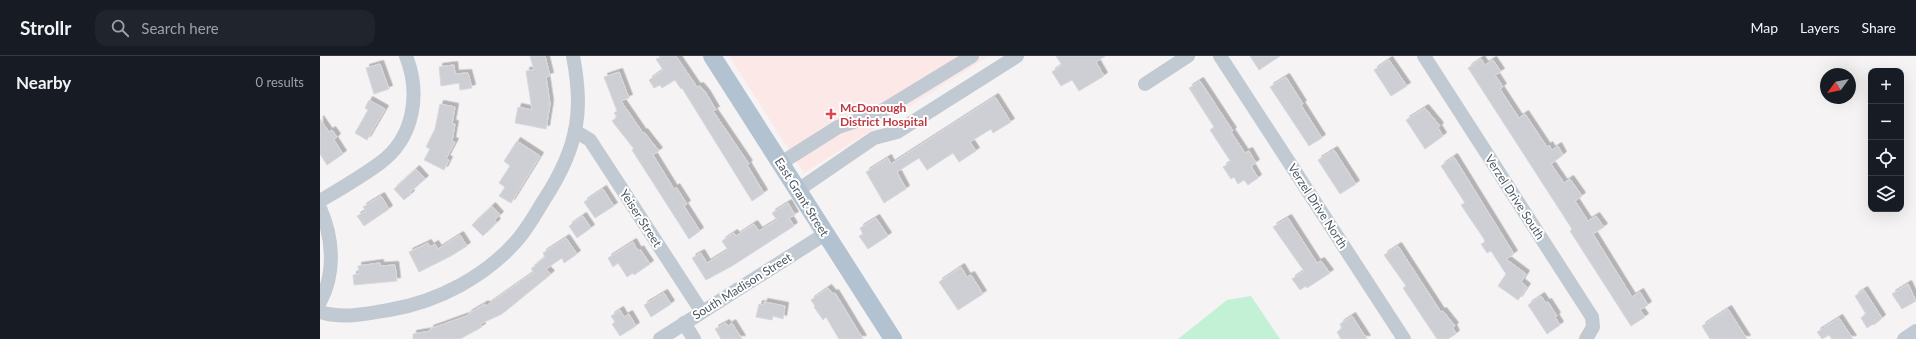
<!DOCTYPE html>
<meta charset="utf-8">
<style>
:root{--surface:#171b24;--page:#20242c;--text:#f1f3f6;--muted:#9ea1a6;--line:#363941}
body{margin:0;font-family:Lato,sans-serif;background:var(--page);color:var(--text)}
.controls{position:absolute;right:12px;top:12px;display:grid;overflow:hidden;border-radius:8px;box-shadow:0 4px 16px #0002}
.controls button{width:36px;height:36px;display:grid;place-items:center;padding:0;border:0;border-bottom:1px solid var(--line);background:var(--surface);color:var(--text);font:20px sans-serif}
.compass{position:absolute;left:1500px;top:12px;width:36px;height:36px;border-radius:50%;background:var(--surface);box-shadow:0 4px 16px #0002;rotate:237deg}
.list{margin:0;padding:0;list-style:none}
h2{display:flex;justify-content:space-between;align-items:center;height:52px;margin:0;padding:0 16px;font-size:17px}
h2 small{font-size:13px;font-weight:400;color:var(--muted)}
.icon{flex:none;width:22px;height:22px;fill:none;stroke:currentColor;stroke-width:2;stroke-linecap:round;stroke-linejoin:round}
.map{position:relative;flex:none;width:1596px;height:283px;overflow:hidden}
header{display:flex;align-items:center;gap:24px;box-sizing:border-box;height:56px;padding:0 20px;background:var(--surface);border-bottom:1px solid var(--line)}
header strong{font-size:19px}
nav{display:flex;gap:22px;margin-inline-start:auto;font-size:14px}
.search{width:280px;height:36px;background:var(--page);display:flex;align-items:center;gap:10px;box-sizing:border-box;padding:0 14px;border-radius:12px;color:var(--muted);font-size:15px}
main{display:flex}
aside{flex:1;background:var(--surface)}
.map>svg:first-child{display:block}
.medical{fill:#fce8e6}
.green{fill:#c3f1d5}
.building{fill:#cdcfd5;stroke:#d7d9de;filter:url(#shadow)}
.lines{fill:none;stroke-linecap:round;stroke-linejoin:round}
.minor{stroke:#c1cad2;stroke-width:14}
.major{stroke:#b3c2d1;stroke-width:18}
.health-dot{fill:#e0444e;stroke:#fff;stroke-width:1.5}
.labels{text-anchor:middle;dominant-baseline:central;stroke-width:4;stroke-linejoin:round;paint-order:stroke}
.health-label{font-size:12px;font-weight:bold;fill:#be3a42;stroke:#fff;text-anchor:start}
.street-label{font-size:12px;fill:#4a5661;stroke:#fff}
</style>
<header>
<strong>Strollr</strong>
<div class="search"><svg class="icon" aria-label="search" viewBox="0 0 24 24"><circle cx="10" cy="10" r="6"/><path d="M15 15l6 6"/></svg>Search here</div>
<nav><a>Map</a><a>Layers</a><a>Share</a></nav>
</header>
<main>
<aside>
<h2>Nearby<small>0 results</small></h2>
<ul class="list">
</ul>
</aside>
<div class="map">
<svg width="1596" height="283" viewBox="0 0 1596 283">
<defs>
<filter id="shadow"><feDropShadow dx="3.5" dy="-3.5" stdDeviation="0" flood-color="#0004"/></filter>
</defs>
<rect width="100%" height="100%" fill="#f5f3f3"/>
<!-- medical -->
<polygon class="medical" points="409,0 669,0 484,117"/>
<!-- green -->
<polygon class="green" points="931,240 960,283 858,283 907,244"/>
<!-- building -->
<g class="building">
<polygon points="210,0 225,0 230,20 226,21 230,48 226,73 195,67 198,51 212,54 206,15 214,14"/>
<polygon points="344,0 356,0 377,31 380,30 386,37 396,54 393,55 429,108 427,109 444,137 432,145 362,32 361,33 355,24 342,32 340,29 334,32 329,24 343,14 336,3"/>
<polygon points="736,0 785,0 776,6 784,20 759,35 752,24 741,30 732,16 742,9"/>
<polygon points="930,0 960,0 939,14"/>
<polygon points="1161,3 1165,9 1173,4 1181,16 1175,19 1183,31 1180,33 1199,62 1205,58 1227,91 1229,89 1232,94 1238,90 1243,99 1231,108 1244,127 1250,123 1262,140 1255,145 1268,165 1276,160 1284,171 1273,178 1312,241 1320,236 1328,249 1320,254 1325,261 1311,270 1250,175 1252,173 1148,12"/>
<polygon points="1069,4 1087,30 1071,40 1054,14"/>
<polygon points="60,8 69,33 54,38 46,12"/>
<polygon points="134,9 135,18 148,17 152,32 140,34 139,27 121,30 119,11"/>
<polygon points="299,16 309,42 301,45 323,77 324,76 339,95 333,99 354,133 356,131 367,148 364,150 380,175 369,183 312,94 314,93 292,65 297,61 294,57 297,55 284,21"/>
<polygon points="966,21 983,48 981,49 1002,82 989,90 950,31"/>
<polygon points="880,25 913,75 911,76 925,97 929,95 936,107 931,110 938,122 928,129 924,124 918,128 914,121 911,123 903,111 911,106 890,74 894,71 869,32"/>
<polygon points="675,41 691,66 673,77 671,73 650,86 656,95 639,106 633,97 607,114 599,102 577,116 586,133 564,147 546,116 568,102 571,108"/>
<polygon points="49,44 65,53 47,84 35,77 48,54 45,52"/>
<polygon points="120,48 135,51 132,68 135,68 132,85 135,86 126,103 129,104 124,114 104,104 110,93 106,91 115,73"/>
<polygon points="1105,52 1120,70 1118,72 1123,80 1105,93 1086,64"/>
<polygon points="0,63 9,76 12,74 17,81 14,84 23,98 7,109 0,98"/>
<polygon points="197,85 220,100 191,147 179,140 185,131 179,127 190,110 184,105"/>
<polygon points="1014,94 1036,128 1020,138 998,104"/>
<polygon points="1134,101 1194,198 1186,203 1206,218 1201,226 1207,231 1198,244 1178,230 1186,218 1171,195 1167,197 1161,188 1165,186 1164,183 1141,149 1145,147 1121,110"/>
<polygon points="96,113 105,123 90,136 91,138 84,144 74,133"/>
<polygon points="283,133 294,150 275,162 264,146"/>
<polygon points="61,140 69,153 44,170 37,160 46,155 43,151"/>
<polygon points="468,147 475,159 469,162 474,170 412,210 386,224 372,202 381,197 387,207 408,194 402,185 414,177 416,180 434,168 439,175 457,164 452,157"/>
<polygon points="172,150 180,159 175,164 177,166 163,180 152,169"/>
<polygon points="263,160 271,172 257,182 249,170"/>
<polygon points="556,162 568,180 548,193 539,180 543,178 540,172"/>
<polygon points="968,162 997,207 1001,205 1010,217 987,232 986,230 980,234 972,223 984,215 953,171"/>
<polygon points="140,179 147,190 131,200 99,216 89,196 108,187 110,191 115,188 118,193"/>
<polygon points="246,182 257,198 244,207 242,202 226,213 231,218 182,258 160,268 162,271 140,283 93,283 93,278 111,275 110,273 149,259 148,258 165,248 166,250 214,216 211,213 225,201 223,197"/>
<polygon points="313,186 318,195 320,193 330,208 314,219 313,217 307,221 298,207 293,211 288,202"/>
<polygon points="1078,190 1121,256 1123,255 1135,270 1133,272 1136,278 1128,283 1117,283 1083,232 1086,230 1064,199"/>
<polygon points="60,207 60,210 75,209 77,225 34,229 33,219 39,218 38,210"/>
<polygon points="641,211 647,221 651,219 663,238 638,254 619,226"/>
<polygon points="1588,228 1596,245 1582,253 1572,238"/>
<polygon points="508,232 513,238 515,237 523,250 543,283 519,283 506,261 503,264 494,251 495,250 491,244"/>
<polygon points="1544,234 1562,262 1554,269 1553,268 1547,272 1541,262 1546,258 1535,240"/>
<polygon points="344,237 351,248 331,261 324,249"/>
<polygon points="1221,240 1226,247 1228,246 1237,260 1235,261 1240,269 1227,278 1208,249"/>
<polygon points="444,246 465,250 463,263 453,260 452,264 436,261 439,248 444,249"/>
<polygon points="1408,253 1427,283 1390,283 1382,270"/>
<polygon points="300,254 304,261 309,258 316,270 300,280 292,268 295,266 291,260"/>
<polygon points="1032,260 1047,283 1021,283 1017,276 1022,272 1020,268"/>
<polygon points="1519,262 1533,283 1512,283 1509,279 1502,283 1497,276"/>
<polygon points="406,267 408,270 412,267 422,283 401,283 395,273"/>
</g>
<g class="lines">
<!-- minor -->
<g class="minor">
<polyline points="900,0 1084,283"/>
<polyline points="1104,0 1272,261 1273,271 1266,283"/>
<polyline points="825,28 868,0"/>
<polyline points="255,75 270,84 382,256"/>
<polyline points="461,107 518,71 557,58 652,0"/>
<polyline points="478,134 554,82 577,76 697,0"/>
<path d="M0,145C20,133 41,121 60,107C94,82 101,38 86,0"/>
<path d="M0,152C13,181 16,217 0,246"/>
<path d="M0,256C22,263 47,258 69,254C118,246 167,220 199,182C209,170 216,157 224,144C239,121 252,96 256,69C260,48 257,21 253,0"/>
<polyline points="364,267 374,283"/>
<polyline points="340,283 505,178"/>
<polyline points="1584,283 1596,275"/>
</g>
<!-- major -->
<polyline class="major" points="392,0 573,283"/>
</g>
<!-- markers -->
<path class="health-dot" d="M509 52h4v4h4v4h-4v4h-4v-4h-4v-4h4z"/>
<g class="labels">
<!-- health labels -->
<g class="health-label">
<text x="520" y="51">McDonough<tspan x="520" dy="14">District Hospital</tspan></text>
</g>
<!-- street labels -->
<g class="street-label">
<text transform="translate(482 141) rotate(58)">East Grant Street</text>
<text transform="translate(1195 141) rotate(57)">Verzel Drive South</text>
<text transform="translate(998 150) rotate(57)">Verzel Drive North</text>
<text transform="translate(321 162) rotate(57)">Yeiser Street</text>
<text transform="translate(422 230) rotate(-32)">South Madison Street</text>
</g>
</g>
</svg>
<div class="controls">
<button>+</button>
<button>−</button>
<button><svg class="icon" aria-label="locate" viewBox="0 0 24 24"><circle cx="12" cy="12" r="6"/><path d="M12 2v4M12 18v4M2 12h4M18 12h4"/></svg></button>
<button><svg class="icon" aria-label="layers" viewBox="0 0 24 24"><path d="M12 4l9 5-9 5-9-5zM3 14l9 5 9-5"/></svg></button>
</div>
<svg class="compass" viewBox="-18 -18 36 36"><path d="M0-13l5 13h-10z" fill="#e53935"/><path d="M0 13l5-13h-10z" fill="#9ea1a6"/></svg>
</div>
</main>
